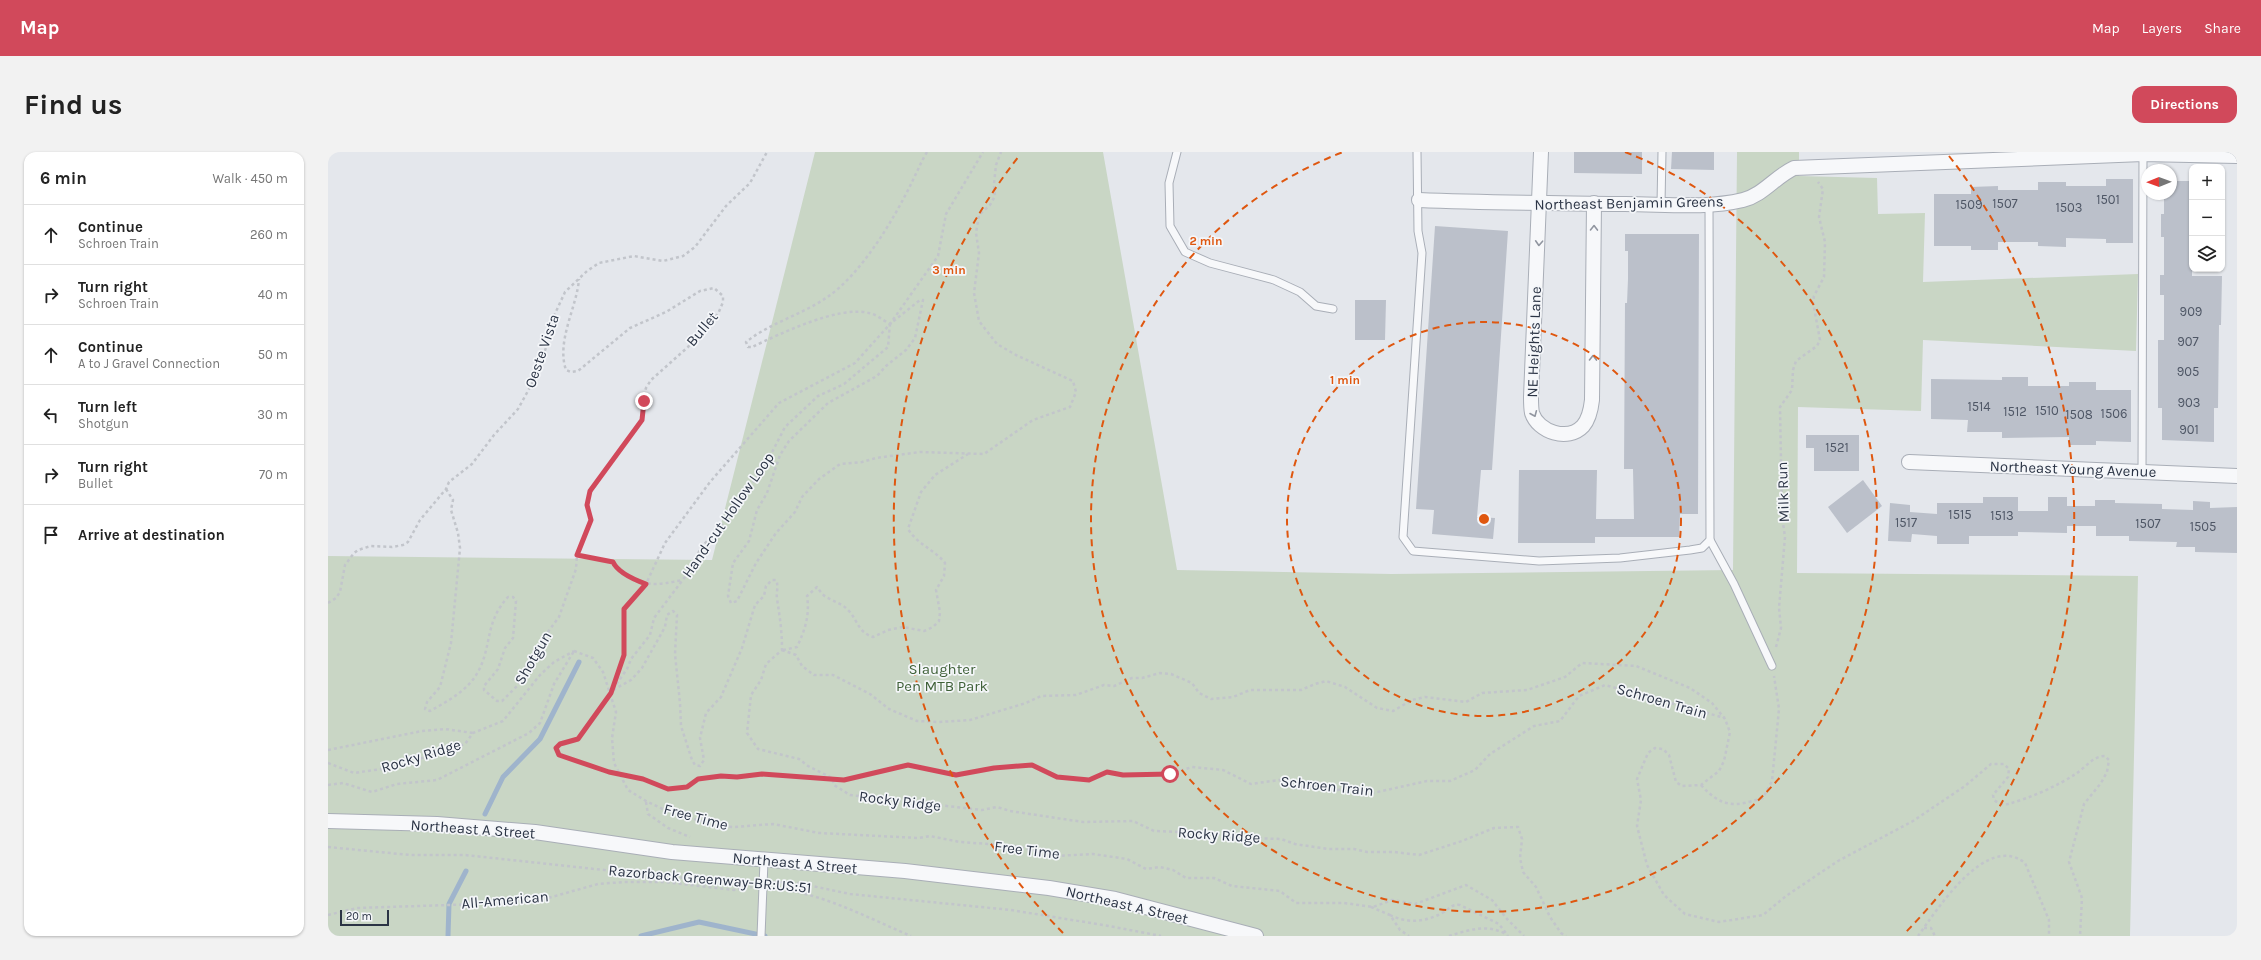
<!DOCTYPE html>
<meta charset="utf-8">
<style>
:root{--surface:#fff;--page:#f2f2f2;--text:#222;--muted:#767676;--line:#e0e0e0;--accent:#d1495b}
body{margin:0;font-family:Karla,sans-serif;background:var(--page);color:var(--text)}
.controls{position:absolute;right:12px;top:12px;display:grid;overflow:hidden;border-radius:8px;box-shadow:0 1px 3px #0004}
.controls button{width:36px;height:36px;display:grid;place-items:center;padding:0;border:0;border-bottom:1px solid var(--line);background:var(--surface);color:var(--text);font:20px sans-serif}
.compass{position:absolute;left:1813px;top:12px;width:36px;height:36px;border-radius:50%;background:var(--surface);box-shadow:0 1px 3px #0004;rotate:269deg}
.scale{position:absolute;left:12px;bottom:10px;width:49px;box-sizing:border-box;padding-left:4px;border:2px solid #2b3445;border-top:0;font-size:11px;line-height:14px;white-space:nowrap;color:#2b3445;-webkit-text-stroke:3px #f4f6f9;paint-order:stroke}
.stop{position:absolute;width:12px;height:12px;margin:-9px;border:3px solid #d1495b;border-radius:50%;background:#fff}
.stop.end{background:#d1495b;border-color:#fff;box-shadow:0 1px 4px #0008}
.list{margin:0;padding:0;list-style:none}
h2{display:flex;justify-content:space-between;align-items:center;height:52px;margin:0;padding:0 16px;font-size:17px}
h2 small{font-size:13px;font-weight:400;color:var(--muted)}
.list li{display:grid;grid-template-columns:26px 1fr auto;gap:12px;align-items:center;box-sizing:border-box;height:60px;padding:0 16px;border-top:1px solid var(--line)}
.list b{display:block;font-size:15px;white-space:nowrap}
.list p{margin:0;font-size:13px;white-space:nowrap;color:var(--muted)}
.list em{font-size:13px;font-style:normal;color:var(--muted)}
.icon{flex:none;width:22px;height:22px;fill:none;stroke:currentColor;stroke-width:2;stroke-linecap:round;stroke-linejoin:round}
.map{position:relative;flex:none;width:1909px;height:784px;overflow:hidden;border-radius:12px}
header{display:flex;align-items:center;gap:24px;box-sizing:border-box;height:56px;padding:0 20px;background:var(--accent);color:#fff}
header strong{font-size:19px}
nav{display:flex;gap:22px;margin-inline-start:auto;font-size:14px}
.intro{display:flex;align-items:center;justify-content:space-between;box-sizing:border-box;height:96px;padding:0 24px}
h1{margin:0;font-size:28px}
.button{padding:10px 18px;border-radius:12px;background:var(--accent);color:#fff;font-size:14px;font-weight:700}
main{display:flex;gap:24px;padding:0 24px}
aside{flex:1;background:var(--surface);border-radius:12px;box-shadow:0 1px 3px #0004}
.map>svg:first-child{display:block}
.green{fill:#c9d6c5}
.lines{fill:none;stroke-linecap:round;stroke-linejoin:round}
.stream{stroke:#9fb4cc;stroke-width:5}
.building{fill:#bbc0ca}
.lane-casing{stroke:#a9aeb7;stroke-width:9}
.street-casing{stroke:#a9aeb7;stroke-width:16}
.path{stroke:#c2c5cb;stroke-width:2.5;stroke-dasharray:3 3;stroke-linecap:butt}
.lane{stroke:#f7f8fa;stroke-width:7}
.street{stroke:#f7f8fa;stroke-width:14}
.path-bridge{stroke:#c2c5cb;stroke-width:2.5;stroke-dasharray:3 3;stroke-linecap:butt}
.oneway{stroke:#9196a0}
.route{stroke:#d1495b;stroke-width:5}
.ring{fill:none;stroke:#df570f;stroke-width:2;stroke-dasharray:7 5}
.labels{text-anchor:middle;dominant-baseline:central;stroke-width:3.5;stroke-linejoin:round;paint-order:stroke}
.number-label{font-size:13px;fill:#4f5766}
.street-label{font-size:15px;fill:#2b3445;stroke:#f4f6f9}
.park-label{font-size:15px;fill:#3f6138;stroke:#f4f6f9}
.centre{fill:#df570f;stroke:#f4f6f9;stroke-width:2}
.ring-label{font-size:12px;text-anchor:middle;font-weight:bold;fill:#df570f;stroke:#f4f6f9;stroke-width:3.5;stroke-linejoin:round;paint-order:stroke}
</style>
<header>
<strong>Map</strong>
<nav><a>Map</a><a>Layers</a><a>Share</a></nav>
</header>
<div class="intro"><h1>Find us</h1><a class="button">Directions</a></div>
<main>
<aside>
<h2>6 min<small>Walk · 450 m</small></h2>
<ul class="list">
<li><svg class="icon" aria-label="ahead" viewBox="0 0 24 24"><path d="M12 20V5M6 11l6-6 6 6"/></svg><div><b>Continue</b><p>Schroen Train</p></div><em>260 m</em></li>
<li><svg class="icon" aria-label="right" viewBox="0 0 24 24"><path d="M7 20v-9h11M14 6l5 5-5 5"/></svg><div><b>Turn right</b><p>Schroen Train</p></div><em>40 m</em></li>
<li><svg class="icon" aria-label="ahead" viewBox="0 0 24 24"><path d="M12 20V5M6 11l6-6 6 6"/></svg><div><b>Continue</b><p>A to J Gravel Connection</p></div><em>50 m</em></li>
<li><svg class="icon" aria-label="left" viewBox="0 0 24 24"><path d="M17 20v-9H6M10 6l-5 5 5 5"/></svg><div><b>Turn left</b><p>Shotgun</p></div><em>30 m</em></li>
<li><svg class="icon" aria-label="right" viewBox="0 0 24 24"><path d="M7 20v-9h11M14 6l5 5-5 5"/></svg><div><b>Turn right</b><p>Bullet</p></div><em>70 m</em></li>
<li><svg class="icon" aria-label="arrive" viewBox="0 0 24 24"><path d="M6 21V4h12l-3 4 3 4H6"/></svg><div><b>Arrive at destination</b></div></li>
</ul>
</aside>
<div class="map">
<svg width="1909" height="784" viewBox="0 0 1909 784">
<rect width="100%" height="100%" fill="#e4e7ec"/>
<!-- green -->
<polygon class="green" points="487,0 775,0 849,418 1064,422 1405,418 1409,0 1471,0 1471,24 1549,26 1550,62 1597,61 1595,130 1810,122 1808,199 1595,188 1593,259 1470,255 1469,421 1810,424 1802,784 0,784 0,404 384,408"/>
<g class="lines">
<!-- stream -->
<g class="stream">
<polyline points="157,662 175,625 212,587 251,510"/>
<polyline points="120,784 121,752 138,719"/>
<polyline points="313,784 371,770 437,784"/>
</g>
</g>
<!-- building -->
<g class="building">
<polygon points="1246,0 1314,0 1314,22 1246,21"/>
<polygon points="1344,0 1386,0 1386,18 1343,17"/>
<polygon points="1778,27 1805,27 1805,91 1778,91 1778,87 1738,86 1738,95 1710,94 1710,90 1670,90 1670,98 1643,98 1643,94 1606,94 1606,42 1643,42 1643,35 1670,34 1670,38 1710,38 1710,30 1738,30 1738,34 1778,34"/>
<polygon points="1843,29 1864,29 1864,124 1894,124 1893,173 1891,173 1890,256 1886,256 1886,290 1834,288 1834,256 1830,256 1830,188 1836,188 1836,143 1832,143 1832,123 1836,123 1836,85 1833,85 1833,62 1836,62 1836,42 1843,42"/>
<polygon points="1107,74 1180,79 1164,318 1153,318 1149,365 1167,366 1165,387 1104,382 1106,358 1088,357"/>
<polygon points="1297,82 1371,82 1370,362 1352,362 1351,385 1267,385 1267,391 1190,391 1191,318 1269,318 1268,367 1306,367 1305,317 1296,317 1297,151 1299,151 1300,127 1300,99 1297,99"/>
<polygon points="1027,148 1058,148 1057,188 1027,188"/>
<polygon points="1674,225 1700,225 1700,234 1741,234 1741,230 1768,230 1768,238 1803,238 1803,290 1768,289 1768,293 1741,293 1741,285 1674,286 1674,280 1639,280 1640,268 1603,267 1603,227 1674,228"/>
<polygon points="1478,283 1531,283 1531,319 1486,319 1486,296 1478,296"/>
<polygon points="1535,328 1554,354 1519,381 1500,355"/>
<polygon points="1655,345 1690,345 1690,359 1720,359 1720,345 1739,345 1739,354 1767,354 1767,348 1787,348 1787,351 1834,352 1834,357 1865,358 1865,349 1882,350 1882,356 1909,355 1909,401 1867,400 1867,395 1848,395 1849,390 1801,389 1801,384 1768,384 1768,374 1739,374 1739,381 1690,380 1690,384 1641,384 1641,392 1609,392 1609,384 1584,382 1583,390 1560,389 1562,351 1582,353 1582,360 1609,362 1609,351 1655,351"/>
</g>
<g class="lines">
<defs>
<g id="lane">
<polyline points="849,0 841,31 842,74 857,100 882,111 946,128 972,140 988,154 1005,157"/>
<polyline points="1089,0 1090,79 1094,101 1075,385 1085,399 1211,409 1292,406 1362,398 1374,396 1382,388 1381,52"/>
<polyline points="1333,52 1334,0"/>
<polyline points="1814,320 1815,2"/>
<polyline points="1382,388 1406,432 1444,514"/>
<polyline points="433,784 436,709"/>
</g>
<g id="street">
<path d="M1213,0L1203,245C1203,250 1203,256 1204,261C1210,280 1240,290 1255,274C1261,267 1263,257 1264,248L1266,51"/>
<path d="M1091,48C1160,51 1228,51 1297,52C1336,52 1377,57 1415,48C1435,43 1447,25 1466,16L1815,2L1909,4"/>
<polyline points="1581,310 1909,324"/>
<polyline points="0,669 109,672 207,680 344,700 577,719 721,736 787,747 928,784"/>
</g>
</defs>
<!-- lane casing -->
<use href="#lane" class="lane-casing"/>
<!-- street casing -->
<use href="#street" class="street-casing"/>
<!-- path -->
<g class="path">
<path d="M599,0C593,10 589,20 584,30C566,67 533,123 498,146C473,163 442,171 418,190L420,195H424C452,182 511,153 541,161C548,162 556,169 562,172L592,148H595L587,186L578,198L558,214L549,224L500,251L461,289L452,303L439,341L429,358L421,389L405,411L400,444L403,451L409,449L428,411L448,381L467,360L474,345L491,327L512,312L534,310L548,306L592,300L656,302L705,268L742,255L748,240L745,229L688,203L669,192L651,169L646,141L651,101L648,81L651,63L662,53L667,44L666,32L668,13L673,0"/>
<path d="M118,337L125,348L123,358L130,381L132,396L123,491L112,535L99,550L97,557L102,559C120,549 141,538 151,518C164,492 157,470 180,445H185L188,449L185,486L177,496L170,517L156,534V538L169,549H174L191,532L194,521L211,492L231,465L248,417L249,403L285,410C288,416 291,416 296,420C319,436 328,433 355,428"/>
<path d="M249,403L263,367L259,353L261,343L293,295L314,268L315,245L318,236L323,228L360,195L373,178L390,162L395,150V144L386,136L372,139L338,160L302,176L250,219L243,220L238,218C228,189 249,155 251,127"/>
<polyline points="0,451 8,446 12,440 17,413 26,401 30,398 43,394 64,395 75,393 80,390 92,368 118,337 121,330 144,312 166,283 190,257 206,228 222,185 226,164 237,140 259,119 271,111 306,104 335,109 355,104 367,95 398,54 422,31 439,0"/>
<polyline points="1448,495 1453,476 1451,456 1457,385 1454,364 1452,255 1464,238 1465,218 1468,209 1489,194 1492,188 1485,150 1486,144 1496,125 1497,90 1491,65 1495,37 1490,30"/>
<path d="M454,498L468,503L474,514L486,523H505L542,542L561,557L589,569L611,570L642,568L698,551L713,544L748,543L776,533L786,534L804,526H814L832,521L843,522L864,531L871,541L883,547L905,545L922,538H973L987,532L998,529L1017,535L1049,556L1065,559L1084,548L1097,545L1138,550L1154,541L1199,538L1237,525L1254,511L1308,514L1362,536L1384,551L1397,567L1402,580L1396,609L1391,619L1373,633L1354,634L1348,630L1341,603L1335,597L1327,596L1320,601L1309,627L1313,648L1309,674L1319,713L1336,743L1357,762L1391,770L1435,763L1458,744L1510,709L1585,669L1637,634L1663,612H1676L1681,617L1680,625L1665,643L1666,648C1670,651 1675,653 1680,652C1702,646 1730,634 1749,621C1758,615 1765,604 1777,604L1781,608L1779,620L1773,631L1756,652L1741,710L1754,746L1752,784"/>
<path d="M455,498L469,495C477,478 482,463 479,444L489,435C492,439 495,444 500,446C507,450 515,452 521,459C530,469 530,480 545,485L560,478L575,475L596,479L605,475L611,469L612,460L608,438L616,424L617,411C606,397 591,394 580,377L593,340L607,323L640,302"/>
<polyline points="246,499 265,506 275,520 288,560 284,586 286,611 300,638 318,649 341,660 390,674 406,675 445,672 491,681 591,686 602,684 632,690 688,694 728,704 765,702 799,707 818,717 832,715 845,718 858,726 886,726 904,734 952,739 968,751 1016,751 1045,755 1064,748 1087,752 1138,733 1164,748 1179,767 1196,784"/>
<polyline points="285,537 299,517 303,507 322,483 326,466 366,413 372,397 403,362 438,312 457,275 490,244 516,232 560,195 562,172"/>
<polyline points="283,538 296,503 296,457 318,432 337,391 382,330 451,251 527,211 562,172 610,104 618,62 655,0"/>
<polyline points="0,598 94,579 117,577 145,581"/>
<polyline points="0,611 26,621 67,615 137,592 145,581 175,569 212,523 226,510 246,499"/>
<path d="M267,616L231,603L227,596L232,592L250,587L285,538L303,528L314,516L337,475L339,463L345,459L349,463L347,502L352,551L353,574L364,608L367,613L372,614L376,608L372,586L378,561L393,545L414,496L427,453L436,444L438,434L444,428H448C451,435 448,439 449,447C452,466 454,479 454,498L438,512L433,528L423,543L419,581L430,597L471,607L480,614L504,626L506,633L522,643L654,658L669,655L682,659L755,670L805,669L826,679L905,682L925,686L953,687L967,692L1000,697H1026L1039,700H1066L1091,703L1134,689L1166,676L1190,675L1194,687L1192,706L1195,720L1208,735L1222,765L1233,781L1238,784"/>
<polyline points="315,627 340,637 359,635 370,627 393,624 409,625 434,622 516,628 580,613 628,623 666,616 704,613 729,625 761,628 779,620 795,623 842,622 864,615 895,618 923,632 951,628 966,634 1010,638 1026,634 1045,641 1099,629 1122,629 1147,618 1162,602 1206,574 1232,569 1251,544 1277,533 1397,566"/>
<polyline points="0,633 15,631 44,640 69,632 109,628 201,581 212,571 226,532 246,499"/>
<path d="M1373,633C1394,656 1406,655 1435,646L1444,629L1451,557L1446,524"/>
<polyline points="318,650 320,662 340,676 362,685"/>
<polyline points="0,695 82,703 137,703 341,725 424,729"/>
<polyline points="445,730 470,731 522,742 683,758 781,774 833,784"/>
<path d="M447,736C496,742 538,765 583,784"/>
<polyline points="1043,755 1062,763 1072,778 1081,784"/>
<polyline points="0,763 29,756 182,751 220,746 270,732 296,730 337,730 406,738 424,735"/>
<path d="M1062,763C1080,772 1098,770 1116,760C1122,756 1124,752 1132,753L1171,772L1180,784"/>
<polyline points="1596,776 1603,776 1607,784"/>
<path d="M1121,784C1140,778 1161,771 1179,783"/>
<path d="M1590,784C1609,758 1658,680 1697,711L1721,768V784"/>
</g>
<!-- lane -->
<use href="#lane" class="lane"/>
<!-- street -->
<use href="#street" class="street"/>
<!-- path-bridge -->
<polyline class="path-bridge" points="267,616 315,627"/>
</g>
<!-- one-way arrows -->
<defs><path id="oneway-chevron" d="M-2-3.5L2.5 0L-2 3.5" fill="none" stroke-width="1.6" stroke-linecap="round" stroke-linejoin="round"/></defs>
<g class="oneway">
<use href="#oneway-chevron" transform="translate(1266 76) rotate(-89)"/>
<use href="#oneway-chevron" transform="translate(1211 91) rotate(93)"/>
<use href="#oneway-chevron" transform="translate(1265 206) rotate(-89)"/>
<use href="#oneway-chevron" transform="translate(1206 262) rotate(67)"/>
</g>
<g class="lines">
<!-- route -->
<path class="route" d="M316,249L314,268L262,339L259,353L263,368L249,403L285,410C290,421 307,428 318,432L296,457V503L283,541L250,587L232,592L228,596L231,603L281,620L315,627L340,637L359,635L370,627L393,624L409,625L434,622L516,628L580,613L628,623L666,616L704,613L729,625L761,628L779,620L795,623L842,622"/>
</g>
<!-- distance rings -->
<g class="ring">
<circle cx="1156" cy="367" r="197"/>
<path d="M1297 0A393 393 0 1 1 1015 0"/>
<path d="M735 781A590 590 0 0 1 691 4M1621 4A590 590 0 0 1 1577 781"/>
</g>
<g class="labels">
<!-- number labels -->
<g class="number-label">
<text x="1780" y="47">1501</text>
<text x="1677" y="51">1507</text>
<text x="1641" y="52">1509</text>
<text x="1741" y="55">1503</text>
<text x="1863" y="159">909</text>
<text x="1860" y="189">907</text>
<text x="1860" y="219">905</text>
<text x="1861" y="250">903</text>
<text x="1651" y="254">1514</text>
<text x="1719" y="258">1510</text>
<text x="1687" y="259">1512</text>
<text x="1786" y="261">1506</text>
<text x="1751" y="262">1508</text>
<text x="1861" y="277">901</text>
<text x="1509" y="295">1521</text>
<text x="1632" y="362">1515</text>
<text x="1674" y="363">1513</text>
<text x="1578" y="370">1517</text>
<text x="1820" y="371">1507</text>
<text x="1875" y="374">1505</text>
</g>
<!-- street labels -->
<g class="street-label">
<text transform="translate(1301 51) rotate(-1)">Northeast Benjamin Greens</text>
<text transform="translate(374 177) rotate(-50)">Bullet</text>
<text transform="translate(1206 190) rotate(-88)">NE Heights Lane</text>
<text transform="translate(214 199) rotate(-71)">Oeste Vista</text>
<text transform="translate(1745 317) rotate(2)">Northeast Young Avenue</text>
<text transform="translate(1455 340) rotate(-92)">Milk Run</text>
<text transform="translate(400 363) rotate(-55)">Hand-cut Hollow Loop</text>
<text transform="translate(205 506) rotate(-60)">Shotgun</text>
<text transform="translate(1334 549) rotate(16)">Schroen Train</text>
<text transform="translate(93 604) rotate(-17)">Rocky Ridge</text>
<text transform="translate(999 634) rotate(6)">Schroen Train</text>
<text transform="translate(572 649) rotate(7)">Rocky Ridge</text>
<text transform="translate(368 665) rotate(15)">Free Time</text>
<text transform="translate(145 677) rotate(4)">Northeast A Street</text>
<text transform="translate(891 683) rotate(4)">Rocky Ridge</text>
<text transform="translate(699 698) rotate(7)">Free Time</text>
<text transform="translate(467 711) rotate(5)">Northeast A Street</text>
<text transform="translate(382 727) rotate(5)">Razorback Greenway-BR:US:51</text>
<text transform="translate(177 748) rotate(-5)">All-American</text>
<text transform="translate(799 753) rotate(13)">Northeast A Street</text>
</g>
<!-- park labels -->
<g class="park-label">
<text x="614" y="517">Slaughter<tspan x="614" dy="17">Pen MTB Park</tspan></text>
</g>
</g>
<circle cx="1156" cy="367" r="6" class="centre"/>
<g class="ring-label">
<text x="878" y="93">2 min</text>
<text x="621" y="122">3 min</text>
<text x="1017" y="232">1 min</text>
</g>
</svg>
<div class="controls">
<button>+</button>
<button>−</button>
<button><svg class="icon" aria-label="layers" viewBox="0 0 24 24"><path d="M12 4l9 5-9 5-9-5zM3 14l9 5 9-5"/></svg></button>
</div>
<svg class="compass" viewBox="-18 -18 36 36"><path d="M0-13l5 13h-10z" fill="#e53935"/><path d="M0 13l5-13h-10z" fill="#767676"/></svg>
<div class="scale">20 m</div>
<div class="stop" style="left:842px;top:622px"></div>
<div class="stop end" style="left:316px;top:249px"></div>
</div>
</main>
